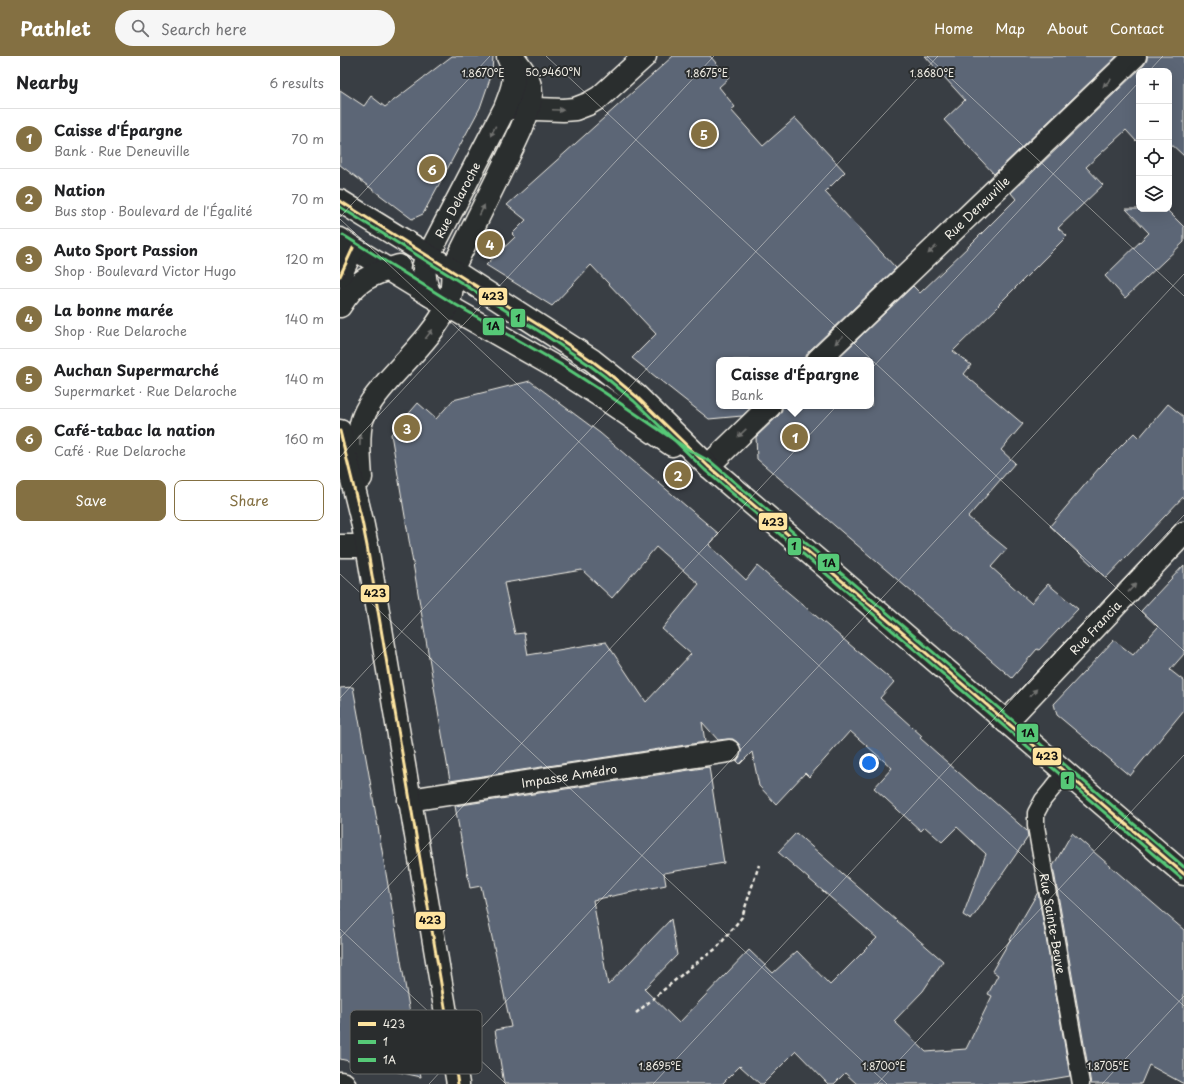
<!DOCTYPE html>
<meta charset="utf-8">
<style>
:root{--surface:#fff;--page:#f6f6f6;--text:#202124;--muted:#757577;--line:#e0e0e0;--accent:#847042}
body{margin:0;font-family:"Playpen Sans",sans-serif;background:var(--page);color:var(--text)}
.controls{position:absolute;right:12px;top:12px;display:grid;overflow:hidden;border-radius:8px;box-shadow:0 4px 16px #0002}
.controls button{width:36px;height:36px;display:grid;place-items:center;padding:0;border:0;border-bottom:1px solid var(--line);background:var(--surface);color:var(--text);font:20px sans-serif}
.you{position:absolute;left:529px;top:707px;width:14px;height:14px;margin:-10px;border:3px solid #fff;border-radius:50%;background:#1a73e8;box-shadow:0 0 0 6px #1a73e833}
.badge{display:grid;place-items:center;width:26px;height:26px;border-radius:50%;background:var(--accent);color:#fff;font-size:13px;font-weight:700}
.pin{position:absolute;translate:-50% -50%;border:2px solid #fff;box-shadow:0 1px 4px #0006}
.popup{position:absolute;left:376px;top:301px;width:158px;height:52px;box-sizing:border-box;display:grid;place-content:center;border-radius:8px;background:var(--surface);filter:drop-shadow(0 1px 3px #0005);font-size:13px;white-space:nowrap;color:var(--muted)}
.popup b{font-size:15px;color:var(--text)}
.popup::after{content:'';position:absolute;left:50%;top:100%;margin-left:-8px;border:8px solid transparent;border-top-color:var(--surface)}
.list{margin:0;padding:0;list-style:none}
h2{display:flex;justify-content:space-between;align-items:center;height:52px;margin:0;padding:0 16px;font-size:17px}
h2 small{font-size:13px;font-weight:400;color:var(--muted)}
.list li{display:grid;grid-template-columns:26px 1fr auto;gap:12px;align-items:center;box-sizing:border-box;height:60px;padding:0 16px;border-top:1px solid var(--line)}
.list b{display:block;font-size:15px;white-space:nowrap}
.list p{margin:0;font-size:13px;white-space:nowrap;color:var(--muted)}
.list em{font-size:13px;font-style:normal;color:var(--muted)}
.actions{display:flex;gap:8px;padding:12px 16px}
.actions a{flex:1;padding:9px 0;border:1px solid var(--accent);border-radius:8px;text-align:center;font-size:14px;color:var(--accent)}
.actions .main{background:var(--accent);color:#fff}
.icon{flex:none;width:22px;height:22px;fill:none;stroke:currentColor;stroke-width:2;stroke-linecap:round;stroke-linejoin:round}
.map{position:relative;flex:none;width:844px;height:1028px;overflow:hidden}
header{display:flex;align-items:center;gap:24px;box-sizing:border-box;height:56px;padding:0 20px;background:var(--accent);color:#fff}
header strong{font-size:19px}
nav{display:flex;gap:22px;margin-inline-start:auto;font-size:14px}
.search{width:280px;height:36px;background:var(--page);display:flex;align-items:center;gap:10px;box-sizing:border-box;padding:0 14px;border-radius:22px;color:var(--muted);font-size:15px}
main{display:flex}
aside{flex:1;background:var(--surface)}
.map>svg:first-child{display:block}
.building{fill:#5b6676;stroke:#f4f1e8;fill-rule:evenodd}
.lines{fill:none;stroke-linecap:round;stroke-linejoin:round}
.lane-casing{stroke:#f4f1e8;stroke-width:19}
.street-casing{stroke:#f4f1e8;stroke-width:25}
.secondary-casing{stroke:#f4f1e8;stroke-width:25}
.primary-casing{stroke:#f4f1e8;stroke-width:25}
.path{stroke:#f4f1e8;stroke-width:2.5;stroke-dasharray:4 3;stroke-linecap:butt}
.lane{stroke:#2a2d2e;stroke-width:16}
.street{stroke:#2a2d2e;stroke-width:22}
.secondary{stroke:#2a2d2e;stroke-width:22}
.primary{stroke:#2a2d2e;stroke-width:22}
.bus-1-casing{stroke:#2a2d2e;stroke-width:6}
.bus-2-casing{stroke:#2a2d2e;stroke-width:6}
.bus-3-casing{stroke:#2a2d2e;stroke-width:6}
.bus-1{stroke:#ffe5a0;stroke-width:3}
.bus-2{stroke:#56c977;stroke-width:3}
.bus-3{stroke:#56c977;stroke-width:3}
.oneway{fill:#71726f}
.ticks{fill:none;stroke:#f4f1e8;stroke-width:1;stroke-opacity:0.45}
.labels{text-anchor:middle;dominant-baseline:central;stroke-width:4;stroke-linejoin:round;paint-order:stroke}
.street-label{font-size:12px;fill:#f4f1e8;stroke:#2a2d2e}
.key{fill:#2a2d2e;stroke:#676866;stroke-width:1}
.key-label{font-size:11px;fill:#f4f1e8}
.ticks-label{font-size:10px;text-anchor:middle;fill:#f4f1e8;stroke:#2a2d2e;stroke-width:4;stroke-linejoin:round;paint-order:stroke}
.line-badge{stroke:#2a2d2e;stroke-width:1.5}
.pale-badge-label{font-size:11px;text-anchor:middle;font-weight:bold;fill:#111}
</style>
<header>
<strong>Pathlet</strong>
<div class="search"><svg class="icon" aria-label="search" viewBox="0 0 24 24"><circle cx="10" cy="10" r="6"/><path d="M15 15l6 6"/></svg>Search here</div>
<nav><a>Home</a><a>Map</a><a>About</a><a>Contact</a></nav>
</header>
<main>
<aside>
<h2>Nearby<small>6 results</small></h2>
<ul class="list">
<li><span class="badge">1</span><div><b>Caisse d'Épargne</b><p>Bank · Rue Deneuville</p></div><em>70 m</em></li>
<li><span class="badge">2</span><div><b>Nation</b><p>Bus stop · Boulevard de l'Égalité</p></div><em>70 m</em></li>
<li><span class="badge">3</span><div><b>Auto Sport Passion</b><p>Shop · Boulevard Victor Hugo</p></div><em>120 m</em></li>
<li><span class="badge">4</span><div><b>La bonne marée</b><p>Shop · Rue Delaroche</p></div><em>140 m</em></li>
<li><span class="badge">5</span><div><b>Auchan Supermarché</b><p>Supermarket · Rue Delaroche</p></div><em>140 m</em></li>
<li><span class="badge">6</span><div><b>Café-tabac la nation</b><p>Café · Rue Delaroche</p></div><em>160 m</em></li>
</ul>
<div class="actions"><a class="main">Save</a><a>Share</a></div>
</aside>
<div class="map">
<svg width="844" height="1028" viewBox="0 0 844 1028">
<rect width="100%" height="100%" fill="#393e44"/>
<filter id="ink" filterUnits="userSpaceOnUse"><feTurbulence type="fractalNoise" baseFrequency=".025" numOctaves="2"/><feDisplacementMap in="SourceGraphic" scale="8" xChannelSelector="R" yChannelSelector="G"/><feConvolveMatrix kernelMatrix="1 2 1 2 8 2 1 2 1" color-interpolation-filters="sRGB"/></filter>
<g filter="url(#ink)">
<!-- building -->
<g class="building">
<polygon points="112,0 153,0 152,17 140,52 83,158 72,163 0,109 0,34 24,50 31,40 45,51"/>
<polygon points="333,0 370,0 389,22 379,31 395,51 391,54 423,90 455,62 505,116 485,136 556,212 469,295 466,300 466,304 379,304 379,350 412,350 402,360 369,363 292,302 316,278 251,209 212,250 146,209 175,181 172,178 186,164 167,149"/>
<polygon points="585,0 777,0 654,118 604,64 625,44"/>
<polygon points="807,0 844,0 844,100 829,86 829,15 799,15 799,82 796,85 786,74 746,111 763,129 718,172 727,180 658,249 659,250 613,295 631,309 624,318 683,368 661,394 675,407 628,461 667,493 651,511 691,547 708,528 738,553 699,594 697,593 672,622 417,403 416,381 439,359 442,354 442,350 531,350 531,304 496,304 573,230 580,237 630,189 676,143 671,137 804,9 807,4"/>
<polygon points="786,153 826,153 844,171 844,186 785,242 765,220 809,177"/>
<path d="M190,325L260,377L379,478L369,489L406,524L417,510L554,626L540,642L582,680L580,682L644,739L645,738L687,775L688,781L631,864L623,859L646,798L617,771L602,786L585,771L581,775L534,732L552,712L510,675L469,721L465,717L436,748L419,730L412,696L400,708L397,705L400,700L401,694L398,687L393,683H387L378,684L362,666L365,686L110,725L51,378L78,347L96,363L113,344ZM316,491L359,528L322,573L351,598L306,646L266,586L188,599L184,577L175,578L164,527L242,514L272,542Z"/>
<polygon points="828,348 844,361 844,440 766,522 710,470 759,412 794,377 799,382"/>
<polygon points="844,509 844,598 830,614 844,625 844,654 790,720 717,659 714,648 774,584 793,599 818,571 801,555"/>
<polygon points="13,631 28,713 81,1021 0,1003 0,632"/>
<polygon points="369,711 384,807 324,817 326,829 253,844 268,929 331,863 337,899 304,933 339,967 409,894 433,917 457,895 490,929 537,882 438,796 456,777 603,905 583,935 554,965 586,996 626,993 652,940 648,938 658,919 652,915 698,836 730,1020 684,1028 517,1028 505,1017 494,1028 488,1028 456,995 423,1028 420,1028 400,1010 382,1028 164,1028 155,974 171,971 141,830 130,832 115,750"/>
<polygon points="732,777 844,874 844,1028 809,1009 801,1028 751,1028 713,810"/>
</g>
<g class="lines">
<defs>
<g id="lane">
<path id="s1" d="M726,716L703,744L696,757V770L741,1028"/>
</g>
<g id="street">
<polyline points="171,52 223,54 235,53 248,48 260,41 305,0"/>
<path id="s2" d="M478,304L795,0"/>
<polyline points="368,410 430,350"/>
<path id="s3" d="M666,666L844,477"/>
<path id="s4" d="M69,744L389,695"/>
<polyline points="0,1027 4,1028"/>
</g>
<g id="secondary">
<path d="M172,0C181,11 191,23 191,38C190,61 170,96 160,117C144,150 128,182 112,214L252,304L296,339L368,410L844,818"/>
<polyline points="13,192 108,250 217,312 262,341 332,389"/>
<path id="s5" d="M90,239C85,228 84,220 84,208L165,52C173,31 178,22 168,1"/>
<path d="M0,250C16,224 31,218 59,210"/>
<polyline points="0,490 27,490"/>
</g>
<g id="primary">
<path d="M0,145L112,214C113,226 112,239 107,250C97,275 65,305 47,326C37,338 27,349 22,364C17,379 20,406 21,422"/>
<polyline points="0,183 13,192 0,220"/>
<polyline points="0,375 22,465 27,490 118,1028"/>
</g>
</defs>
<!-- lane casing -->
<use href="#lane" class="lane-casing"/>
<!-- street casing -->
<use href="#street" class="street-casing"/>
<!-- secondary casing -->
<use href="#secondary" class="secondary-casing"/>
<!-- primary casing -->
<use href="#primary" class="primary-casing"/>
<!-- path -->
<polyline class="path" points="296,957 352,910 377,892 402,861 419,809"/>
<!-- lane -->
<use href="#lane" class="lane"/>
<!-- street -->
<use href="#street" class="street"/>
<!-- secondary -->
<use href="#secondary" class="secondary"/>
<!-- primary -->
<use href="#primary" class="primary"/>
<defs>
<g id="bus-1">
<polyline points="0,145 205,273 251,304 267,316 297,341 368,410 844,818"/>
<polyline points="0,220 13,192"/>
<polyline points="0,375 22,465 27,490 118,1028"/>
</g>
<polyline id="bus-2" points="0,151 202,277 248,308 264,320 294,345 365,414 841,822"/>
<polyline id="bus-3" points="3,179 111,246 220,308 265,337 349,394 371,406 844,811"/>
</defs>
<!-- bus-1 casing -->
<use href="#bus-1" class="bus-1-casing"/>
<!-- bus-2 casing -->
<use href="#bus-2" class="bus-2-casing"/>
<!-- bus-3 casing -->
<use href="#bus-3" class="bus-3-casing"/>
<!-- bus-1 -->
<use href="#bus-1" class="bus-1"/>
<!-- bus-2 -->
<use href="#bus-2" class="bus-2"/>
<!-- bus-3 -->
<use href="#bus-3" class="bus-3"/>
</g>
<!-- one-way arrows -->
<defs><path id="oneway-solid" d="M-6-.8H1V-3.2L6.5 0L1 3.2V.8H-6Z"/></defs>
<g class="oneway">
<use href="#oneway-solid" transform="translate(767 27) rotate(136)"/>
<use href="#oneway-solid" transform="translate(218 54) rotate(2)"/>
<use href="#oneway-solid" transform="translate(153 75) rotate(117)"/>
<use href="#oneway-solid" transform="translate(142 154) rotate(-64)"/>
<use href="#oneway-solid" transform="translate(592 194) rotate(136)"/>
<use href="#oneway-solid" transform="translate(89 278) rotate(-51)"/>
<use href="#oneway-solid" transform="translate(499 284) rotate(136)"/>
<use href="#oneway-solid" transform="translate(402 377) rotate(136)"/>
<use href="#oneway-solid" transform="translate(20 384) rotate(-89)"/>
<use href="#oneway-solid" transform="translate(792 532) rotate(-47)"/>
<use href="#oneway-solid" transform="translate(693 637) rotate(-47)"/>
</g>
</g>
<!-- ticks -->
<path class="ticks" d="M206,0L844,595M587,0L844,240M809,15L823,0M0,161L150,0M0,163L844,950M0,401L374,0M0,518L547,1028M0,642L598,0M0,873L166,1028M0,882L799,26M89,1028L844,218M313,1028L844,459M537,1028L844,699M762,1028L844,940"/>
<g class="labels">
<!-- street labels -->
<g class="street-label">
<text stroke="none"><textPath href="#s5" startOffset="104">Rue Delaroche</textPath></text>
<text stroke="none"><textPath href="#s2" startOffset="220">Rue Deneuville</textPath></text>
<text stroke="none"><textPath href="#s3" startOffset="130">Rue Francia</textPath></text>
<text stroke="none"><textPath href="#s4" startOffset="162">Impasse Amédro</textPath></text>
<text stroke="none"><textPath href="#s1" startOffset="163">Rue Sainte-Beuve</textPath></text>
</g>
</g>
<!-- legend -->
<rect x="10" y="954" width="132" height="64" rx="6" class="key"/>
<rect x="18" y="966" width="18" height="4" fill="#ffe5a0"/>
<rect x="18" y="984" width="18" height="4" fill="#56c977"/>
<rect x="18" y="1002" width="18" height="4" fill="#56c977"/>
<g class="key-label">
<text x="43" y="972">423</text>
<text x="43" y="990">1</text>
<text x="43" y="1008">1A</text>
</g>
<g class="ticks-label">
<text x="213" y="20">50.9460°N</text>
<text x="367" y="21">1.8675°E</text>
<text x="143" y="21">1.8670°E</text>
<text x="592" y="21">1.8680°E</text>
<text x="320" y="1014">1.8695°E</text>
<text x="544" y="1014">1.8700°E</text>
<text x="768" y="1014">1.8705°E</text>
</g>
<g class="line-badge">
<rect x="138" y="231" width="30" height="19" rx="4" fill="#ffe5a0"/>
<rect x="170" y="252" width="16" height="20" rx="4" fill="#56c977"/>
<rect x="142" y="261" width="23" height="19" rx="4" fill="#56c977"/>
<rect x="418" y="456" width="30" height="19" rx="4" fill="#ffe5a0"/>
<rect x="447" y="481" width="15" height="19" rx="4" fill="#56c977"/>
<rect x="477" y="497" width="23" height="19" rx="4" fill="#56c977"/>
<rect x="20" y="528" width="30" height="19" rx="4" fill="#ffe5a0"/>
<rect x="676" y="667" width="23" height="20" rx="4" fill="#56c977"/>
<rect x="692" y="691" width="30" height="19" rx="4" fill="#ffe5a0"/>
<rect x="720" y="715" width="15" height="19" rx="4" fill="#56c977"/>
<rect x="75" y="855" width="31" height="19" rx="4" fill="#ffe5a0"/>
</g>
<g class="pale-badge-label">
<text x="153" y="244">423</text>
<text x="178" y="266">1</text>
<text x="153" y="274">1A</text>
<text x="433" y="470">423</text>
<text x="454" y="494">1</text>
<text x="489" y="511">1A</text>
<text x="35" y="541">423</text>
<text x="688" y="681">1A</text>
<text x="707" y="704">423</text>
<text x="727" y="728">1</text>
<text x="90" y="868">423</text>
</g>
</svg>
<div class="controls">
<button>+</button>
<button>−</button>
<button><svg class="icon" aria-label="locate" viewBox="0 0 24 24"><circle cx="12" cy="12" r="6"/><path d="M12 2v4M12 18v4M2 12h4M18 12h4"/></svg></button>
<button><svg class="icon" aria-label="layers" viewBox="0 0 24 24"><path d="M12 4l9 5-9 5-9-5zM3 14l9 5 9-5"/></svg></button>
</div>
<div class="you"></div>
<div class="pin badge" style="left:455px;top:381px">1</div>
<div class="popup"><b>Caisse d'Épargne</b>Bank</div>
<div class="pin badge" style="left:338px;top:419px">2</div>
<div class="pin badge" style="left:67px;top:372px">3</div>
<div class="pin badge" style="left:150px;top:188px">4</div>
<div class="pin badge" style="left:364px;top:78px">5</div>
<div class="pin badge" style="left:92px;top:113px">6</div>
</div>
</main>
